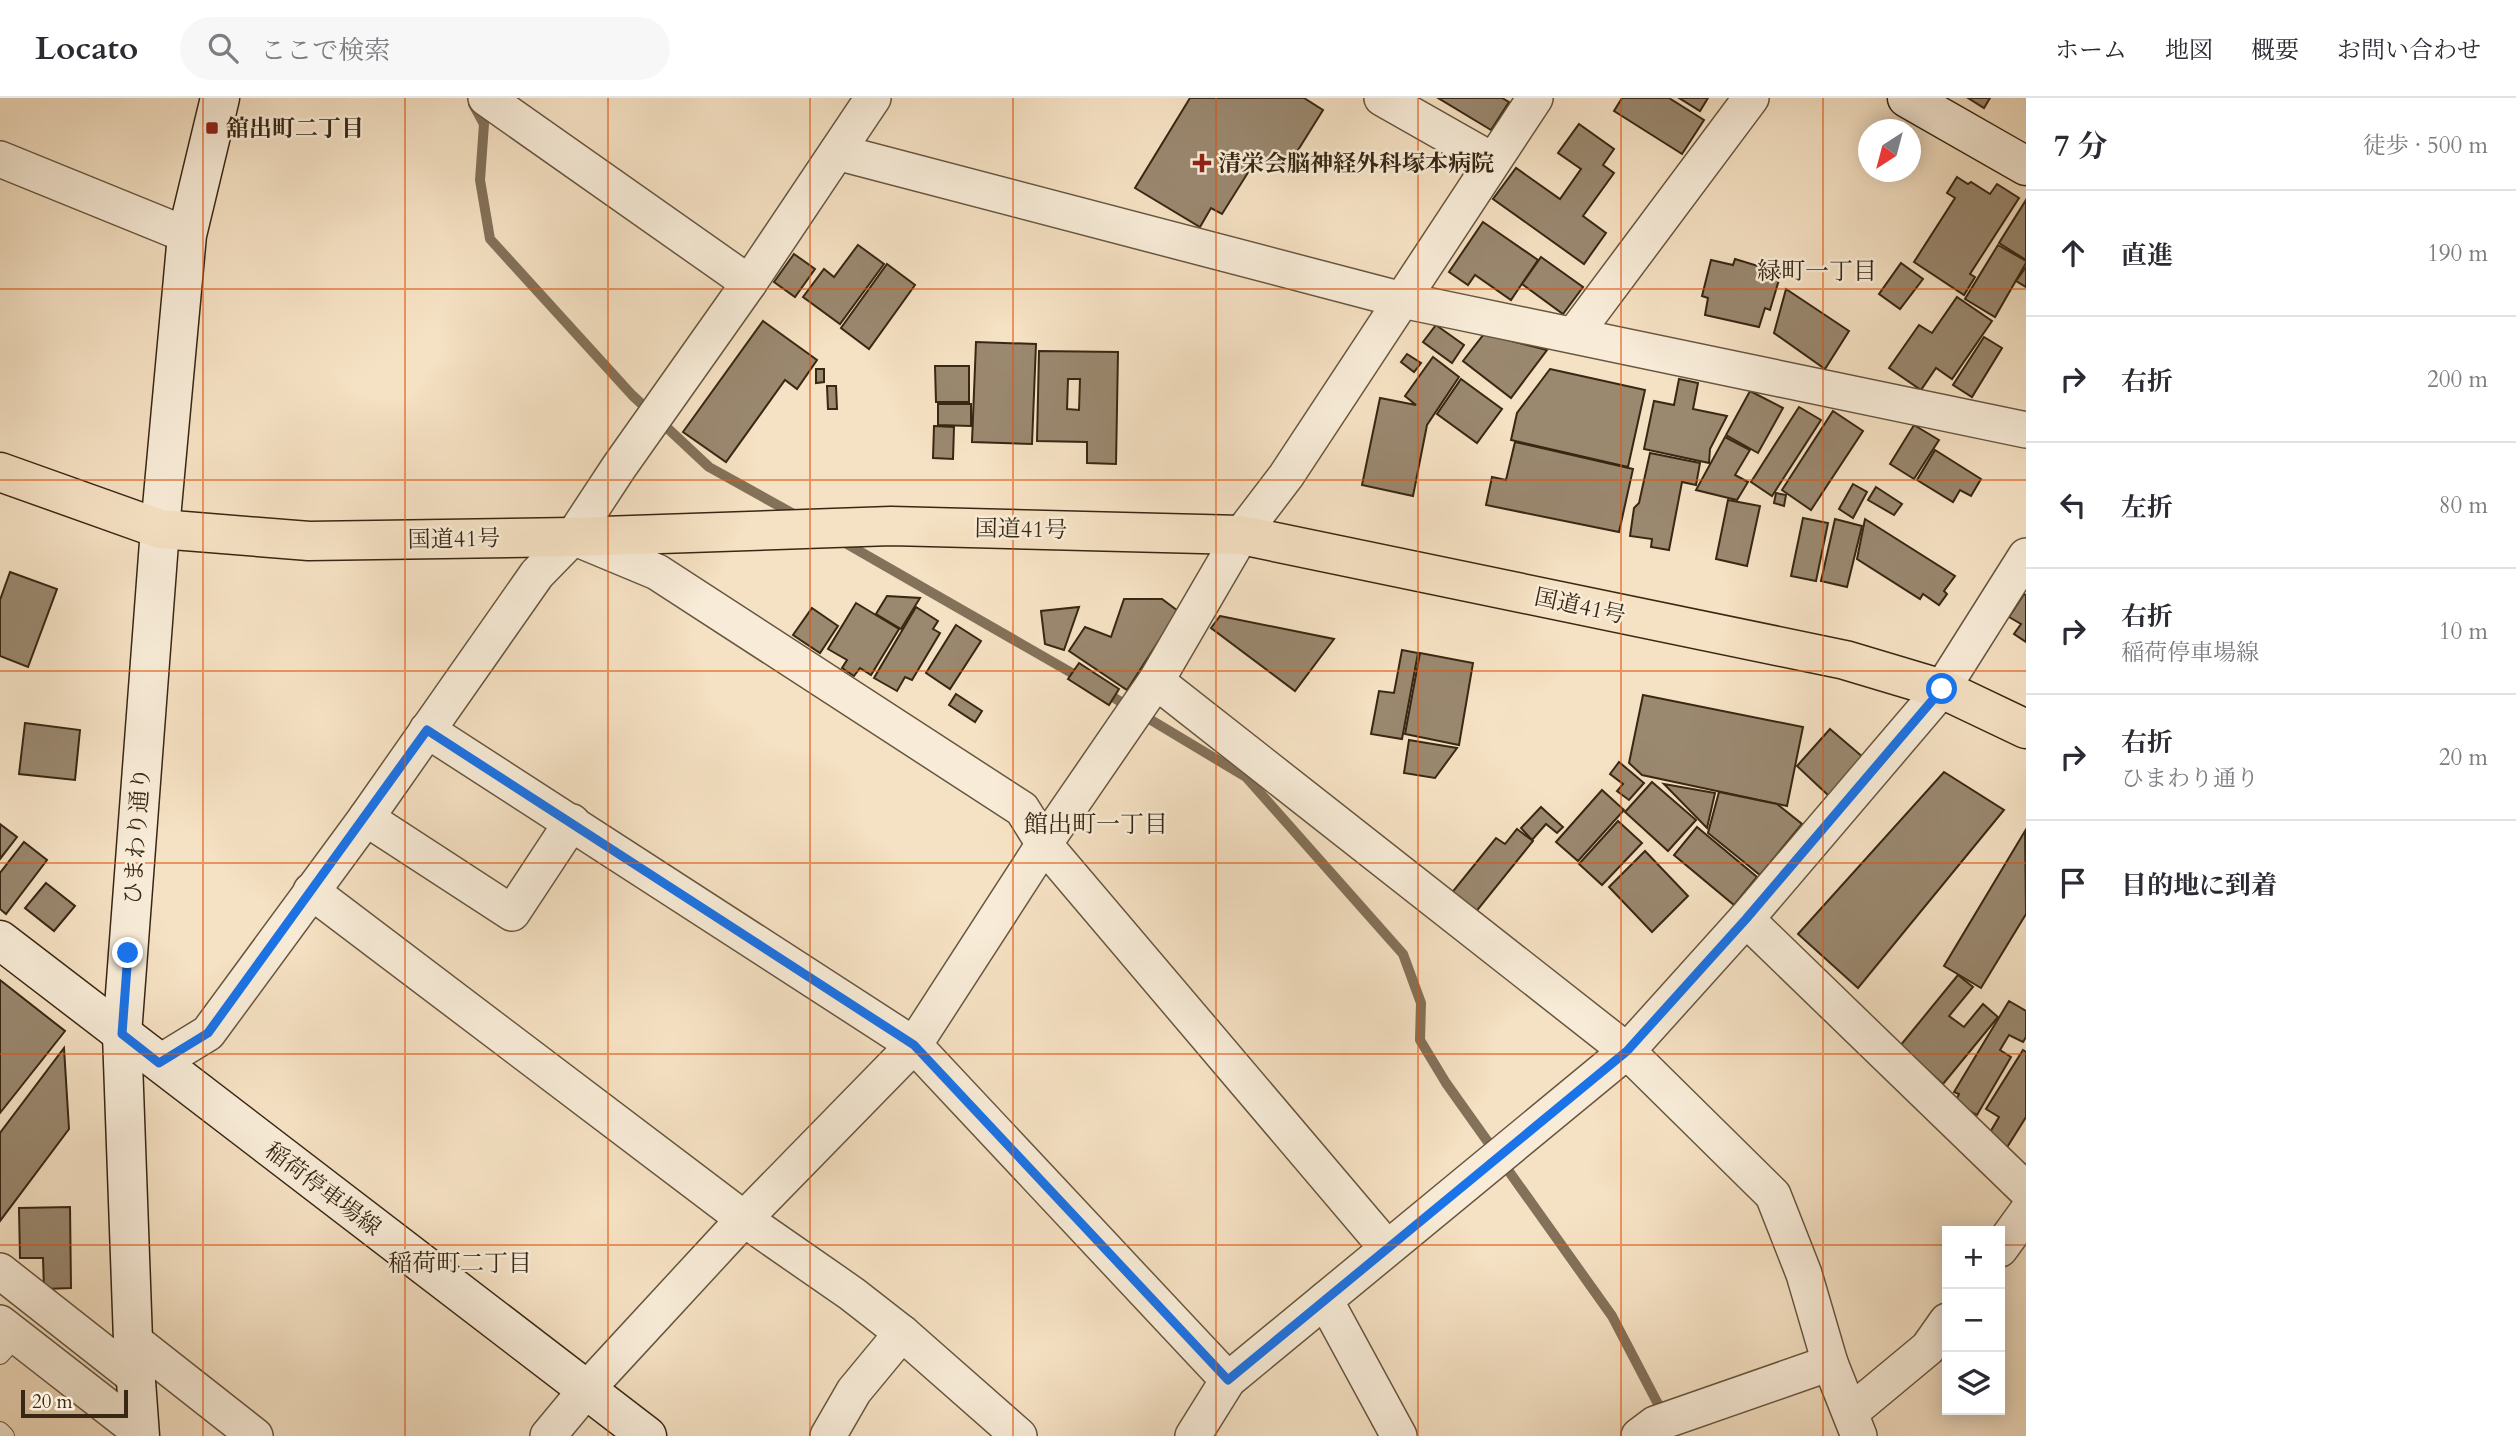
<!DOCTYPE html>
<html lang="ja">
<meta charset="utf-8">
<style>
:root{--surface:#fff;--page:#f7f7f7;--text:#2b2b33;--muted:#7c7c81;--line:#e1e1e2}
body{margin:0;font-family:Cardo,"Noto Serif JP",serif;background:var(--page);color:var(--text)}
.controls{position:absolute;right:21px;bottom:21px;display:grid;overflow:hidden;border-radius:0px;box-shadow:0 4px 18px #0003}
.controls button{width:63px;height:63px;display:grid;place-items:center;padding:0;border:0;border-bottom:2px solid var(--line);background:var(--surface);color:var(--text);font:35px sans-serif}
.compass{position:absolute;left:1858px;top:21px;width:63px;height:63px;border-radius:50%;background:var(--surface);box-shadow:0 4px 18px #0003;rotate:216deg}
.scale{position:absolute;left:21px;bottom:18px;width:107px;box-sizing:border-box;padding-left:7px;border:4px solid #382713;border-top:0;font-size:19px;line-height:24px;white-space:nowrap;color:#382713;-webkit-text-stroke:5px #f8ecd8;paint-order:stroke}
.stop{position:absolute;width:21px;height:21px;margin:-16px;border:5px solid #1a73e8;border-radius:50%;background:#fff}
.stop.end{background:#1a73e8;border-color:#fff;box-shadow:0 2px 7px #0008}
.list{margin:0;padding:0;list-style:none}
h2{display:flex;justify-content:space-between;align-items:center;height:91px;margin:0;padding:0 28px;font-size:30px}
h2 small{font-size:23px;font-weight:400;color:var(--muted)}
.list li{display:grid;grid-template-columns:46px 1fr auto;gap:21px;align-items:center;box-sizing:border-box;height:126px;padding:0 28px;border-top:2px solid var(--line)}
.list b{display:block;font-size:26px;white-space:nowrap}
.list p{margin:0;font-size:23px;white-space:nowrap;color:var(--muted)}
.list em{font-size:23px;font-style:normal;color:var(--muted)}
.icon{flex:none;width:38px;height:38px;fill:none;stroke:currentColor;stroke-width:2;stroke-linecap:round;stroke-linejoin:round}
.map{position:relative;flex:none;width:2026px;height:1338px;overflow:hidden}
header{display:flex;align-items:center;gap:42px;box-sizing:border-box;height:98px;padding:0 35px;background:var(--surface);border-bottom:2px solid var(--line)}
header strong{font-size:33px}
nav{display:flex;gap:38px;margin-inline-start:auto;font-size:24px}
.search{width:490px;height:63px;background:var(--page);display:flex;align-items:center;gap:18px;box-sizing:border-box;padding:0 24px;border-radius:38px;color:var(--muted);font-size:26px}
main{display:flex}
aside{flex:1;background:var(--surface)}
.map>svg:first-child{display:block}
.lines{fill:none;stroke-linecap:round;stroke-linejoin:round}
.stream{stroke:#837159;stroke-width:10}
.building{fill:#9a886f;stroke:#382713;stroke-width:2;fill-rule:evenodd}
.lane-casing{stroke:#67563f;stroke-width:20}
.street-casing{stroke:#67563f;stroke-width:38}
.secondary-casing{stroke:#382713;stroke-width:41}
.highway-casing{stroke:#382713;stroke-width:41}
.lane{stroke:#f8ecd8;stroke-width:18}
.street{stroke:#f8ecd8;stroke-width:35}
.secondary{stroke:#f8ecd8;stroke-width:38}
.highway{stroke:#f5e1c3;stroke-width:38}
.route{stroke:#1a73e8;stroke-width:9}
.grid{fill:none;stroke:#df560c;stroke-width:2;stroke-opacity:0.55}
.poi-dot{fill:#8f2418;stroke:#f8ecd8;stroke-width:2.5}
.labels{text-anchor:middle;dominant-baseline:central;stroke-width:5;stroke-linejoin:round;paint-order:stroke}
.poi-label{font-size:23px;font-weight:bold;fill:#382713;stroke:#f8ecd8;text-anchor:start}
.street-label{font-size:23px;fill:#382713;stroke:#f8ecd8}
.neighbourhood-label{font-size:24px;fill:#382713;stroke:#f8ecd8}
</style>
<header>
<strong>Locato</strong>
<div class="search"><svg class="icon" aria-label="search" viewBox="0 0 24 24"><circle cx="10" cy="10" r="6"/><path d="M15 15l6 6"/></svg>ここで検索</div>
<nav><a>ホーム</a><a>地図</a><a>概要</a><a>お問い合わせ</a></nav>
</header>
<main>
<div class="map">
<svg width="2026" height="1338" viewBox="0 0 2026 1338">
<rect width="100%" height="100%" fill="#f5e1c3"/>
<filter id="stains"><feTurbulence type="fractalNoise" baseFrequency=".00286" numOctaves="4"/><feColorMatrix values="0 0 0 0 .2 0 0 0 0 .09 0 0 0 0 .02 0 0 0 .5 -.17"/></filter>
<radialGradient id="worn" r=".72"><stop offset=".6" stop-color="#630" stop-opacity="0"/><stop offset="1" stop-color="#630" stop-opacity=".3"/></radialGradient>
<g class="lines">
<!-- stream -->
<g class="stream">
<polyline points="473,6 484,26 480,82 490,141 632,297 709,369 799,419"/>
<polyline points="840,442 1084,582"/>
<polyline points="1101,592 1246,679 1403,856 1421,905 1420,942 1446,985 1612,1218 1658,1306 1657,1319"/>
</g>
</g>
<!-- building -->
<g class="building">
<polygon points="1190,0 1304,0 1323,12 1285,73 1259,57 1222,116 1211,110 1200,129 1135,90"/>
<polygon points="1438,0 1502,0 1509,4 1491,32"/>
<polygon points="1622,0 1669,0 1704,22 1682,56 1614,13"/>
<polygon points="1679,0 1708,0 1700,13"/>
<polygon points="1968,0 1990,0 1984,10"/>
<polygon points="1579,26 1614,51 1603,67 1614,75 1583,118 1606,135 1584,166 1493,101 1516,70 1560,101 1581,71 1558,55"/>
<polygon points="1957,79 1968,86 1971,84 1990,96 1997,86 2019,100 1970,176 1975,179 1964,197 1914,164 1955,100 1947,95"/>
<polygon points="2026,102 2026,162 1999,145"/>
<polygon points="1483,124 1538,162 1511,202 1475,177 1468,187 1449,174"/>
<polygon points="858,147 884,166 840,226 803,199 824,171 834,179"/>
<polygon points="1998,147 2026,163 2026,165 1995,219 1965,201"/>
<polygon points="794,156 815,171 795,199 774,184"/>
<polygon points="1541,159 1583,189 1563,216 1522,186"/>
<polygon points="1735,161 1781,175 1770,212 1765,210 1759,229 1705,217 1708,200 1702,198 1711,162 1733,167"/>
<polygon points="1901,165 1923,181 1900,211 1879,196"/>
<polygon points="887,166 915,187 869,251 841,230"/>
<polygon points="2026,169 2026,189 2016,183"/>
<polygon points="1786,191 1849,233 1825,271 1774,235"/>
<polygon points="1957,199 1992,223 1952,281 1936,270 1921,292 1889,270 1919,227 1932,235"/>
<polygon points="763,223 817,262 797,291 785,282 726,364 683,334"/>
<polygon points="1436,227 1464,247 1452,265 1423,244"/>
<polygon points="1484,236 1547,252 1511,300 1463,263"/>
<polygon points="1984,239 2002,250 1972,299 1953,287"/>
<polygon points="976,244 1036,246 1032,346 972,344"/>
<path d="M1039,253L1118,254L1116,366L1087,365V344L1037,343ZM1068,281H1080L1079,312L1067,311Z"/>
<polygon points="1407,256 1421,265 1414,274 1401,264"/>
<polygon points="1433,259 1459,279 1427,327 1413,398 1362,387 1380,300 1416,307 1405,298"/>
<polygon points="935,268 969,268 969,304 936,304"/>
<polygon points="816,271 824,271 824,284 816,285"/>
<polygon points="1550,271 1645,292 1628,369 1511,342 1517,315"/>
<polygon points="1461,281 1502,311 1477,345 1437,316"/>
<polygon points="1679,281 1698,285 1693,311 1727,318 1710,351 1709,365 1644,351 1654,303 1674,307"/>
<polygon points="827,288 836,288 837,311 828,311"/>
<polygon points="1750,293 1783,310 1758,355 1726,337"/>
<polygon points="938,306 971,306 971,328 938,327"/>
<polygon points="1799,309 1821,322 1772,398 1751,384"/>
<polygon points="1833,313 1863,333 1811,412 1782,392"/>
<polygon points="1914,327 1939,342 1914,381 1890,366"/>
<polygon points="934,328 954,329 953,361 933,360"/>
<polygon points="1725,339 1750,352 1735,377 1748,384 1737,402 1696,392"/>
<polygon points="1515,344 1633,371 1619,434 1486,407 1492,379 1506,382"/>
<polygon points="1935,352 1981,381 1971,398 1960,392 1953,404 1917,382"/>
<polygon points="1650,355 1700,365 1696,387 1682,384 1669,452 1651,449 1652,441 1630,438 1634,410 1639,405"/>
<polygon points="1853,386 1867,394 1853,420 1839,411"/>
<polygon points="1876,389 1902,406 1894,417 1868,402"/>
<polygon points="1776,395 1786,397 1784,408 1774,405"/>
<polygon points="1728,402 1760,408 1747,468 1716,461"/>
<polygon points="1803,420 1828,425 1816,483 1791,478"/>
<polygon points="1835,421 1862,428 1847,489 1821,483"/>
<polygon points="1865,421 1955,478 1944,493 1947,496 1939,507 1923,496 1920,501 1857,461"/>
<polygon points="10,474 57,491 28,569 0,558 0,502"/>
<polygon points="2024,496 2026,497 2026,544 2014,536 2021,526 2009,519"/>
<polygon points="887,498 920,500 901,531 876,516"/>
<polygon points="1124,501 1162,501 1178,513 1127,592 1069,553 1085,529 1111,539"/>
<polygon points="856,505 899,531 871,577 860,570 854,578 842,570 847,562 828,551"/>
<polygon points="916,509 938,523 933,531 940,535 912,582 905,579 897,593 874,580"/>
<polygon points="1079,509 1064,552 1045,546 1041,513"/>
<polygon points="812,510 838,528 820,555 793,537"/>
<polygon points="1220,518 1334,541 1295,593 1211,530"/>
<polygon points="956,527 981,543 950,591 926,575"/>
<polygon points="1402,552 1418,555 1402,641 1371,636 1379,593 1394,595"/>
<polygon points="1420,555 1473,565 1459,647 1405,636"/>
<polygon points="1079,565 1119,591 1109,607 1068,581"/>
<polygon points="956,596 982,613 975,624 949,607"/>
<polygon points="1643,597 1803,629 1787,708 1642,677 1629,665"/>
<polygon points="25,625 80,632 75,682 19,676"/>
<polygon points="1830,631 1864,660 1829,698 1797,668"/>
<polygon points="1409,642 1457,650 1435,680 1404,675"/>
<polygon points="1619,664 1644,685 1629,702 1617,693 1623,686 1610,676"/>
<polygon points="1944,674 2004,712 1858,890 1798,836"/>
<polygon points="1652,684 1696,722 1668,753 1625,714"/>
<polygon points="1664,686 1715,695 1707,730"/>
<polygon points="1602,692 1624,712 1578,763 1556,744"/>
<polygon points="1719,694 1777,706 1802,726 1760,777 1708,735"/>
<polygon points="1541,709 1563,729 1557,735 1546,726 1532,742 1521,730"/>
<polygon points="1618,723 1642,745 1602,787 1579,766"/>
<polygon points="0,726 17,739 0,761"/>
<polygon points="1697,729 1757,779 1734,807 1674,757"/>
<polygon points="1517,731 1533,743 1475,815 1450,797 1496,740 1505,746"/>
<polygon points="2025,733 2026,816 1981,890 1944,868"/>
<polygon points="24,744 47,762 6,816 0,811 0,775"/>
<polygon points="1645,753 1688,798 1652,834 1609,789"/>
<polygon points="46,785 75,808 54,833 25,810"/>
<polygon points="1958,877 1973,889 1949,918 1964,929 1983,906 1998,919 1943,986 1900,948"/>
<polygon points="0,882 65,933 0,1015"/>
<polygon points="2009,903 2026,913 2026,939 2023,944 2009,937 2000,952 2011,959 1977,1017 1955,1004 1959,996 1954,994"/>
<polygon points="64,950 69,1031 0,1123 0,1035"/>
<polygon points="2023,952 2026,954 2026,1019 2006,1051 1989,1036 1999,1019 1986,1011"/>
<polygon points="70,1109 71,1190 44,1191 43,1160 20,1160 19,1110"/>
</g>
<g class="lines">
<defs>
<g id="lane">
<polyline points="0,1257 17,1238"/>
<polyline points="0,1333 5,1338"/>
</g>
<g id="street">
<polyline points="486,0 749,185"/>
<polyline points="1382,0 1493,63"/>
<polyline points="837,54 1402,202 2026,332"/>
<polyline points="0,61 187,137"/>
<polyline points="1574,237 1751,0"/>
<polyline points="573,439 657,474 1022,711 1044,746 1387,1150"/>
<polyline points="1156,583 1627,953 1773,1097 1804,1176 1830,1265 1859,1338"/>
<polyline points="427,632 914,947 1228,1282"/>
<polyline points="366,720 512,815 572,724"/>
<polyline points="311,793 744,1121 852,1196 902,1235 1019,1338"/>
<polyline points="1746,821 2026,1092"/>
<polyline points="159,965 208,935 366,720 537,476 573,439 619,369 749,185 873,0"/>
<polyline points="2000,1151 2026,1115"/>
<polyline points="0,1173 136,1280"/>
<polyline points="1325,1202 1399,1338"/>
<polyline points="0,1225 140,1334"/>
<polyline points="133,1242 255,1338"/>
<polyline points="1851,1314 1928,1250 1947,1223"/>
<polyline points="548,1338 587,1291 744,1121 914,947 1044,746 1156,583 1241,437 1286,378 1535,0"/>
<polyline points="828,1338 854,1293 902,1235"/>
<polyline points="1193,1338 1228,1282 1627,953 1746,821 1942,591 2026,458"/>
<polyline points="1639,1338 1655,1326 1830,1265"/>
</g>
<g id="secondary">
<polyline points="1907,0 2026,68"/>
<polyline points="0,842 647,1338"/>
<polyline points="140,1338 133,1242 122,936 160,431 187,137 220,0"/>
</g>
<polyline id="highway" points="0,374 160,431 309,443 573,439 891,428 1241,437 1845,562 1942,591 2026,631"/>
</defs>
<!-- lane casing -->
<use href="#lane" class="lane-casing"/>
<!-- street casing -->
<use href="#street" class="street-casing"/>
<!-- secondary casing -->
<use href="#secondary" class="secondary-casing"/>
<!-- highway casing -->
<use href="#highway" class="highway-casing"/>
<!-- lane -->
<use href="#lane" class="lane"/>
<!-- street -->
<use href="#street" class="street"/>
<!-- secondary -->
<use href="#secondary" class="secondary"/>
<!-- highway -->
<use href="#highway" class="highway"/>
</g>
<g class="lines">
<!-- route -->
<polyline class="route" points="128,855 122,936 159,965 208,935 427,632 914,947 1228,1282 1627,953 1746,821 1942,591"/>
</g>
<!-- grid -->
<path class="grid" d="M203,0V1338M405,0V1338M608,0V1338M810,0V1338M1013,0V1338M1216,0V1338M1418,0V1338M1621,0V1338M1823,0V1338M0,191H2026M0,382H2026M0,573H2026M0,765H2026M0,956H2026M0,1147H1947M2000,1147H2026"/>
<!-- markers -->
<g class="poi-dot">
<rect x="205" y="23" width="14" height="14" rx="3.5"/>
<path d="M1198.5 54.5h7v7h7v7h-7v7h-7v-7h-7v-7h7z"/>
</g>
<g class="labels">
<!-- poi labels -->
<g class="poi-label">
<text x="226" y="30">舘出町二丁目</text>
<text x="1218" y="65">清栄会脳神経外科塚本病院</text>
</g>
<!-- street labels -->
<g class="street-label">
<text transform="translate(1021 431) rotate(1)">国道41号</text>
<text transform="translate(454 441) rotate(-1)">国道41号</text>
<text transform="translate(1580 508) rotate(12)">国道41号</text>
<text transform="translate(137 738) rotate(-86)">ひまわり通り</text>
<text transform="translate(323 1091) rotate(37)">稲荷停車場線</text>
</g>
<!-- neighbourhood labels -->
<g class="neighbourhood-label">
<text x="1817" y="173">緑町一丁目</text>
<text x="1096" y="726">館出町一丁目</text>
<text x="460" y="1165">稲荷町二丁目</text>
</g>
</g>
<rect width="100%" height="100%" filter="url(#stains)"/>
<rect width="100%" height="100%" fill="url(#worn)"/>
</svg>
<div class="controls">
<button>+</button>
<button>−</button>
<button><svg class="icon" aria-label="layers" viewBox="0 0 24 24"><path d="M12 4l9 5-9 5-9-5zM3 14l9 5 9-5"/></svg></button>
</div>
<svg class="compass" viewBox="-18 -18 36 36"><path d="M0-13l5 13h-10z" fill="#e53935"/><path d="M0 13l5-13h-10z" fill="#7c7c81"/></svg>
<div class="scale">20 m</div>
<div class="stop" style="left:1942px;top:591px"></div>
<div class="stop end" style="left:128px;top:855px"></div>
</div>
<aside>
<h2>7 分<small>徒歩 · 500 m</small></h2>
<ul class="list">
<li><svg class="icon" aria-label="ahead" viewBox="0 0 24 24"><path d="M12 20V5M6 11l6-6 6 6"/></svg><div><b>直進</b></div><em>190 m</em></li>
<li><svg class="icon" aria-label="right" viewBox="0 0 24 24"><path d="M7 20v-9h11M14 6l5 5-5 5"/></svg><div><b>右折</b></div><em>200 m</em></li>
<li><svg class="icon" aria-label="left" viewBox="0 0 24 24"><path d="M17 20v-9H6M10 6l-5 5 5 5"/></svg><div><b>左折</b></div><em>80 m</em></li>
<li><svg class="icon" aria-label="right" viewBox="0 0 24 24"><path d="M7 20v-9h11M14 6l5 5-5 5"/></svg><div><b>右折</b><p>稲荷停車場線</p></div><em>10 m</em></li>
<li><svg class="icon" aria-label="right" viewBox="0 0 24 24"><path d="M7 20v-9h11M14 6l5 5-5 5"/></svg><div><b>右折</b><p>ひまわり通り</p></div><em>20 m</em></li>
<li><svg class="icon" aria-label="arrive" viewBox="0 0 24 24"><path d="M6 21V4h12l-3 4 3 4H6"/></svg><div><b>目的地に到着</b></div></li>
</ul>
</aside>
</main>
